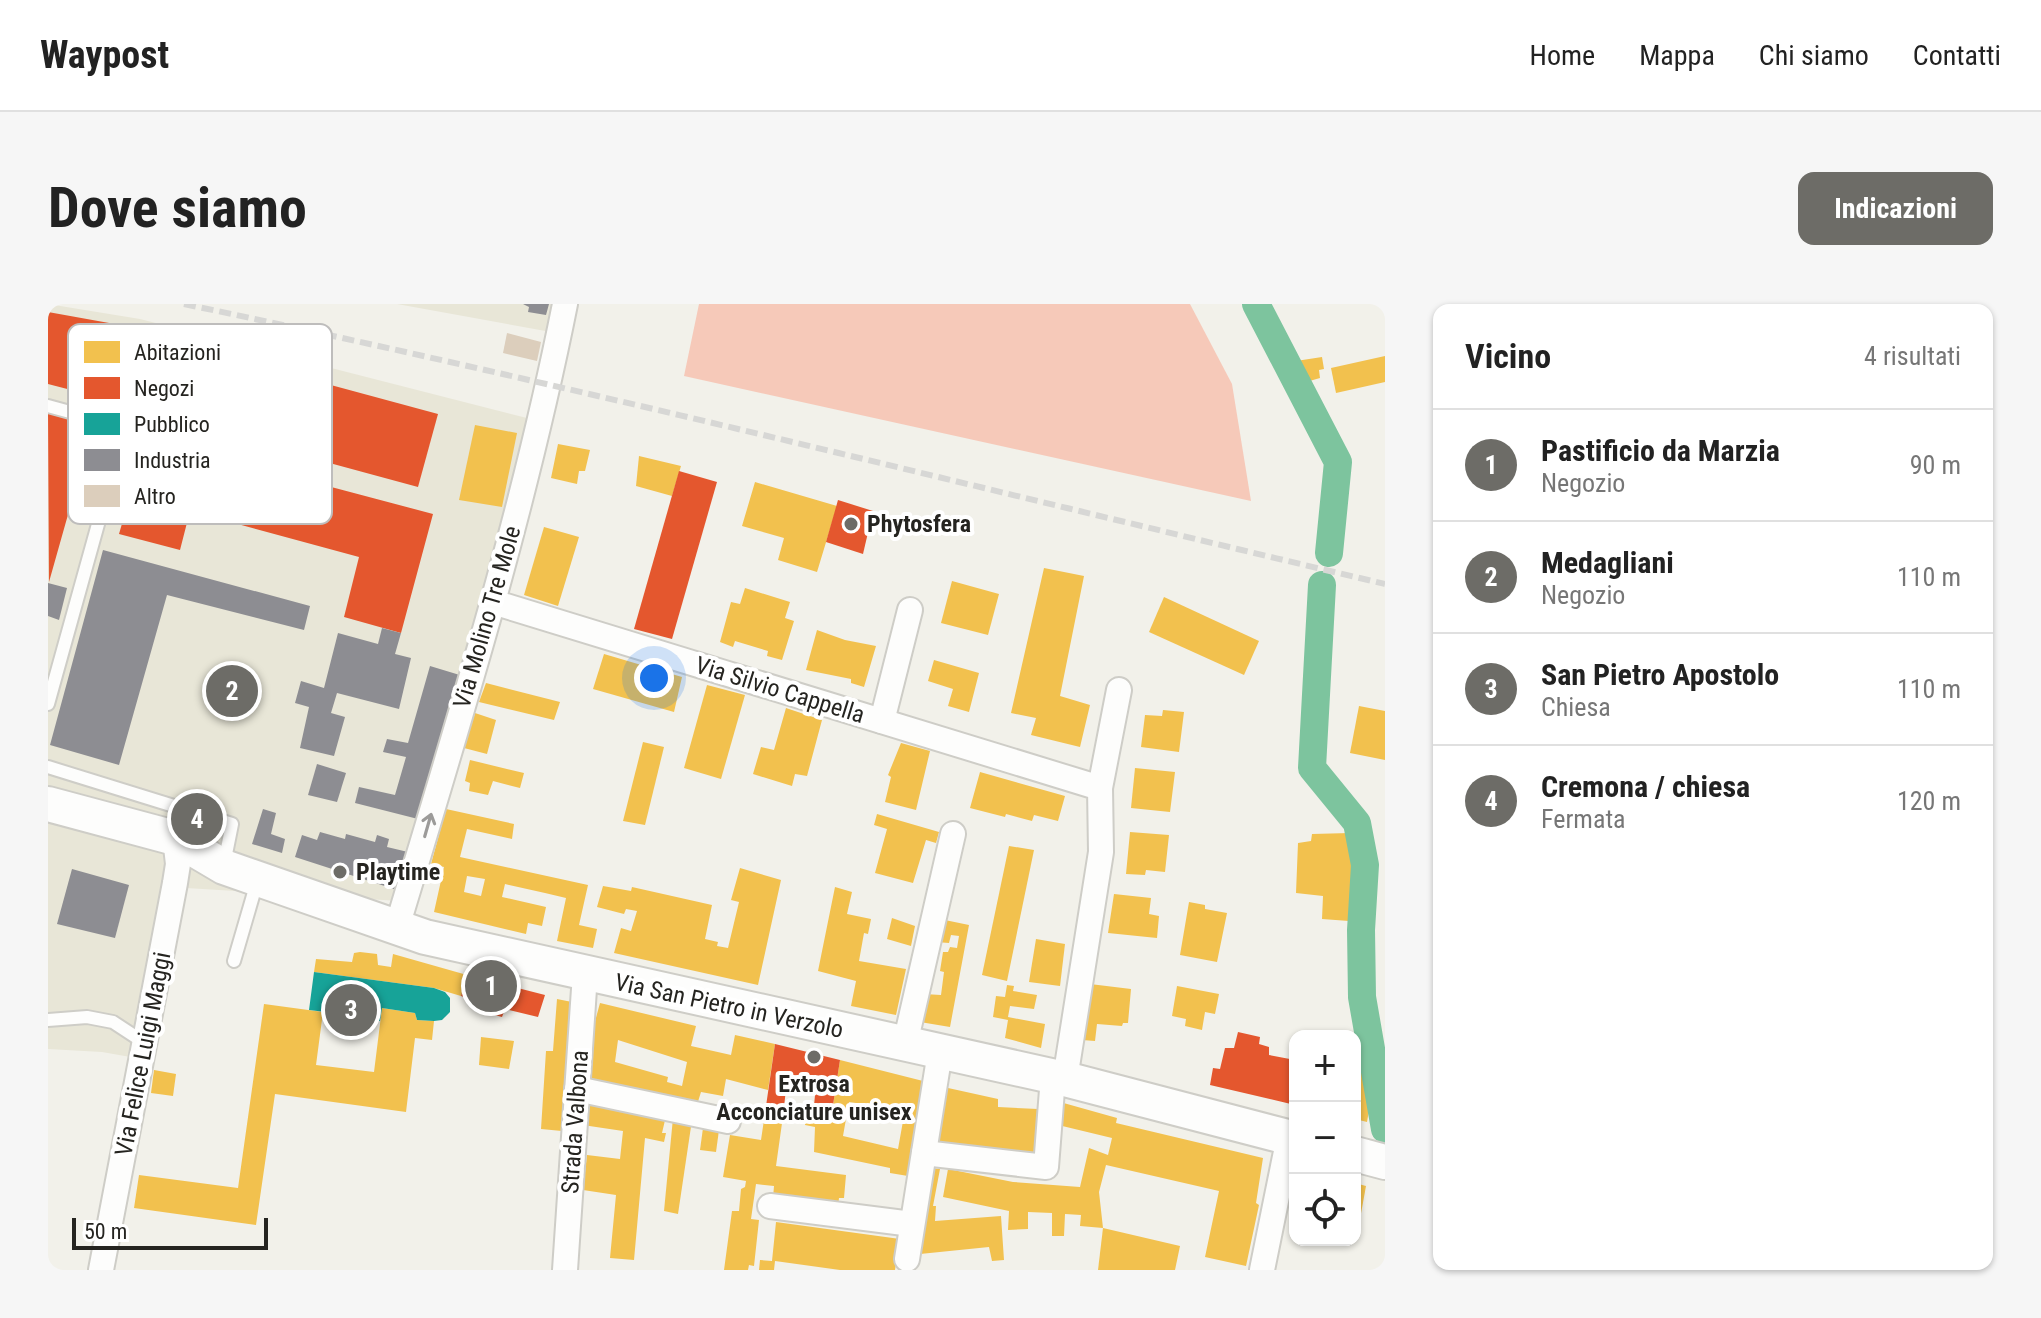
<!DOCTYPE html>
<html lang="it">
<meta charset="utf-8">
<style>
:root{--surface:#fff;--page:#f6f6f6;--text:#222;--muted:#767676;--line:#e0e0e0;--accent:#6d6c67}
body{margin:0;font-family:"Roboto Condensed",sans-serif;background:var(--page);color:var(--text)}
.controls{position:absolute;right:24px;bottom:24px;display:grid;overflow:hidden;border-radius:16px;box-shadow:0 2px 6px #0004}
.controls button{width:72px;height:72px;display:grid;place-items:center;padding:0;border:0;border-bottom:2px solid var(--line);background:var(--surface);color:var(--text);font:40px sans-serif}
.scale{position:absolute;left:24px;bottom:20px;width:196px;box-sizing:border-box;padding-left:8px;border:4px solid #252420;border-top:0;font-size:22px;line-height:28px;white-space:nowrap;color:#252420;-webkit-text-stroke:6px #fff;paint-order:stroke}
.you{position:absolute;left:606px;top:374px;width:28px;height:28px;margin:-20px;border:6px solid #fff;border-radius:50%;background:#1a73e8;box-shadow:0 0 0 12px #1a73e833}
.badge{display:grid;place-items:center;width:52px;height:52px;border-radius:50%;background:var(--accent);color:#fff;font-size:26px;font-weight:700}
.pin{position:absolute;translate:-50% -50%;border:4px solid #fff;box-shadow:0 2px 8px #0006}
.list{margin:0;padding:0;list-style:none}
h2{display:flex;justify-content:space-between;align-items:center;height:104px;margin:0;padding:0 32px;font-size:34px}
h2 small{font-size:26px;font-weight:400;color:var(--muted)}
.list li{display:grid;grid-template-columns:52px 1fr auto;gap:24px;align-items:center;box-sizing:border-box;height:112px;padding:0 32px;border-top:2px solid var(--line)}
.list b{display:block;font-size:30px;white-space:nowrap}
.list p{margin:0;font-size:26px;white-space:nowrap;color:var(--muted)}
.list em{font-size:26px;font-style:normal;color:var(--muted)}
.icon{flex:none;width:44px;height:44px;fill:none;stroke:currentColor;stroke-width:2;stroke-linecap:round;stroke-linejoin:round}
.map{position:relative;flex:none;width:1337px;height:966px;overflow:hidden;border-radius:16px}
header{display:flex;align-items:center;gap:48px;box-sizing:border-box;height:112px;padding:0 40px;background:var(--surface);border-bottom:2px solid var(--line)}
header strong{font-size:38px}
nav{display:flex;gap:44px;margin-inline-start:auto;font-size:28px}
.intro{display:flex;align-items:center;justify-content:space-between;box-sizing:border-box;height:192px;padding:0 48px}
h1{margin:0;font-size:56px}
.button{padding:20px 36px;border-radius:16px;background:var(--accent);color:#fff;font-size:28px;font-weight:700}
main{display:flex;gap:48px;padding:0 48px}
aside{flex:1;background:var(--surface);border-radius:16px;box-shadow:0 2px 6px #0004}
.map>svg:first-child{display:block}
.built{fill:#e8e6d7}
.green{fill:#f6c9b9}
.homes{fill:#f2c14e;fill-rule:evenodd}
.shops{fill:#e4572e}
.public{fill:#17a398}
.industry{fill:#8d8d92}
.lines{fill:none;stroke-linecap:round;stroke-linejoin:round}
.canal{stroke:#7dc49e;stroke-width:28}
.building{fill:#dccebc}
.service-casing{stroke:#cecdc7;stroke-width:16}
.minor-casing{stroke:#cecdc7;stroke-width:28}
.secondary-casing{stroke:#cecdc7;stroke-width:38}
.service{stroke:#fdfdfc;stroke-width:12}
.minor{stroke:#fdfdfc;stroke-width:24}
.secondary{stroke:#fdfdfc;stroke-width:34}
.rail{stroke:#d7d7d5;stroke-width:6;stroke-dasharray:12 6;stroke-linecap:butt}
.oneway{stroke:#9c9b99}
.poi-dot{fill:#6d6c67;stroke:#fff;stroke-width:3}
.labels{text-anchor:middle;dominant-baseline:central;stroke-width:8;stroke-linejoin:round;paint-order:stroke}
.poi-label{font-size:24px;font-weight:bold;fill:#252420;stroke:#fff;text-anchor:start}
.street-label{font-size:24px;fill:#252420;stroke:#fff}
.key{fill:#fff;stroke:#bebdbc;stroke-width:2}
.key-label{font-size:22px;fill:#252420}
</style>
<header>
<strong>Waypost</strong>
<nav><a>Home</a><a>Mappa</a><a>Chi siamo</a><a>Contatti</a></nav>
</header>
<div class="intro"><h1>Dove siamo</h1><a class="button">Indicazioni</a></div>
<main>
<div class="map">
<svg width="1337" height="966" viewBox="0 0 1337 966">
<rect width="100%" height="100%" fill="#f2f1ea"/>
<!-- built -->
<g class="built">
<polygon points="0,0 92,15 479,114 435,319 352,597 138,584 105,757 54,748 0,745"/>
<polygon points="349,0 508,0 503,28"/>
</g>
<!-- green -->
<polygon class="green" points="651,0 1142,0 1184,80 1203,197 636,72"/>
<!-- homes -->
<g class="homes">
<polygon points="1337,52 1337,78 1288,89 1283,64"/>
<polygon points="1274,53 1276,65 1271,66 1272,74 1258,78 1248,57"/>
<polygon points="427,121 469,129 454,203 411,196"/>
<polygon points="510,140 542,146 537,167 531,167 529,180 503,174"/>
<polygon points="591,152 633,162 624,192 588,182"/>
<polygon points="707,178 789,202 769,268 730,256 736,234 694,222"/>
<polygon points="496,223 531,233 510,302 476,291"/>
<polygon points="996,264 1036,272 1012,392 1042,401 1032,443 983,431 988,414 963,409"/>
<polygon points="904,277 951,290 940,331 893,319"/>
<polygon points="697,284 742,298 737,314 746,317 734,356 719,352 720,347 687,337 685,343 672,338 683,298 692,300"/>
<polygon points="1116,293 1211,337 1196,371 1101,328"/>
<polygon points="769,326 797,336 828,342 816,383 803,379 803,375 758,366"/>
<polygon points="556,350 634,373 626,408 545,385"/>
<polygon points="886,356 931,369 921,408 900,402 905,385 880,377"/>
<polygon points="438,379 512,398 506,416 431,398"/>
<polygon points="659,381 697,391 673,475 636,464"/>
<polygon points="1311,402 1337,407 1337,456 1302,449"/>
<polygon points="738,404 774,416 759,472 747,470 744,482 705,470 713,443 726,446"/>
<polygon points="1115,406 1136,408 1131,448 1093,443 1097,411 1114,412"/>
<polygon points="427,409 448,416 439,450 416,444"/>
<polygon points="595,438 616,443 597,521 575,517"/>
<polygon points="853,439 882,447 868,506 837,498 843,473 840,471"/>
<polygon points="422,456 476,469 472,484 445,477 440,491 421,487 422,479 417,477"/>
<polygon points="1087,464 1127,468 1122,508 1083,504"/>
<polygon points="932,468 1017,492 1010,517 986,511 984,517 958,510 957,513 922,504"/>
<path d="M398,505L466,520L464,535L419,525L412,553L540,581L531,621L549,625L545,644L509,637L518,594L497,589L457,580L454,593L498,603L494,622L480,619L478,630L386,608L396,563L383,560ZM419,572L437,575L433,592L416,588Z"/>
<polygon points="829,510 891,528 888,539 878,536 865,579 827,569 839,525 826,521"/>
<polygon points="1082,528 1121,531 1117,568 1098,566 1097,571 1078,570"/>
<polygon points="1302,529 1306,576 1301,617 1274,615 1275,592 1248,589 1250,539 1263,537 1264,530"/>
<polygon points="961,542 986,546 959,677 934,671"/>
<polygon points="692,564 733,576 710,681 566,649 573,624 583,627 589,607 578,605 576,610 549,603 555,582 583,587 584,583 664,601 657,635 670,638 669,642 680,644 691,598 683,596"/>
<polygon points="787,583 804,588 799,610 823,615 820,630 816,629 811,657 858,665 848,711 803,702 808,677 770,667"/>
<polygon points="1066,590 1103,594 1101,610 1111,612 1109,634 1060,629"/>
<polygon points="1141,598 1157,601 1157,605 1179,609 1169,658 1132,651"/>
<polygon points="844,614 867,622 863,642 839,635"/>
<polygon points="892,615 921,621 902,723 872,718 876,690 893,691 896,668 892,667 895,648 900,648 902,643 909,644 911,632 903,631 901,639 888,638"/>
<polygon points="988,635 1017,640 1012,682 981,678"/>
<polygon points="312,648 329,650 330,661 343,663 345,650 419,671 413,692 386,684 266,668 268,655 304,658 306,649"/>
<polygon points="1042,680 1083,685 1080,719 1075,719 1074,722 1049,720 1047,737 1034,736"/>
<polygon points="959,681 966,682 965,687 989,691 986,705 962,702 960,713 997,720 993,744 957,734 960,716 945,713 948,692 957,693"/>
<polygon points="1129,682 1171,690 1167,710 1157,708 1154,726 1137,722 1138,715 1124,712"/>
<polygon points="509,695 524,698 514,827 493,825 498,747 505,747"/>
<path d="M552,699L648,722L643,742L683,751L687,731L727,740L720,786L678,775L675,792L653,788L648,804L531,776ZM570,736L639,758L634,782L619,778L620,773L567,758Z"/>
<polygon points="216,700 275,708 268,761 326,768 334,704 367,709 369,716 386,717 384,736 367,734 358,808 227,790 208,921 86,904 91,871 190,884"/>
<polygon points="433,733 466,737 461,765 431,761"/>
<polygon points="1307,754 1317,756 1323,795 1319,818 1307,815"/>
<path d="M792,756L879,778L860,872L842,869V864L766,848L767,823L757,821L758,812L783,814ZM801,798L857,806L850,845L795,832Z"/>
<polygon points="106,766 128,770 125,792 103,789"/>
<polygon points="891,782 950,795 950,803 990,805 992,855 883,842"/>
<polygon points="531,796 618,812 614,829 618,829 616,838 597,834 586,956 562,954 568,891 535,886 539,851 572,855 575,827 528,820"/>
<polygon points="1012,798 1069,814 1068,819 1215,854 1208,899 1211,901 1198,962 1157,953 1171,887 1058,861 1051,888 1055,924 1032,922 1033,911 1017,910 1016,932 1004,932 1004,909 980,908 980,925 960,926 961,907 895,893 900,865 965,878 1032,883 1041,844 1060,851 1064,834 1006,820"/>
<polygon points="717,809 735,812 728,862 798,871 796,894 791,894 790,902 725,894 726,882 708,880 703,915 711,916 706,962 701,961 700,966 676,966 684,907 691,907 693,885 697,883 698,877 675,873 682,831 713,836"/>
<polygon points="625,814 644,816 630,910 616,907"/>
<polygon points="655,824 671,826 668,848 652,846"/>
<polygon points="881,864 892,865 885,902 888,902 887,917 953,912 956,956 944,957 941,943 872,950"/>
<polygon points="1307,879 1318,882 1312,915 1307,914"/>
<polygon points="728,918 852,935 847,966 792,966 727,957 726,966 711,966 712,956 724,957"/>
<polygon points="1055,924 1132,942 1127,966 1050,966"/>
</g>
<!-- shops -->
<g class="shops">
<polygon points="0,8 100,26 81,101 0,80"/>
<polygon points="220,64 390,110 370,183 200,137"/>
<polygon points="0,108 61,125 51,165 34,161 1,278"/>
<polygon points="99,134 385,210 353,329 296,313 311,253 142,207 132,246 71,230"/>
<polygon points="631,167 669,178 624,335 586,325"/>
<polygon points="790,196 825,207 815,250 778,238"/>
<polygon points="419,671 497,691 490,713 457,705 454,713 432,707 432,699 413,692"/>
<polygon points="1190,728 1212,733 1211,740 1221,743 1221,751 1247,756 1247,801 1162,781 1165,764 1172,765 1177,744 1186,744"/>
<polygon points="727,740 792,756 783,814 765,813 767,791 738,785 735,812 717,809"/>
</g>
<!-- public -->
<polygon class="public" points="266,668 386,684 397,688 402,694 402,708 394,716 386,717 369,716 367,709 334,704 332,717 317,716 315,732 292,729 296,699 287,699 286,709 261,706"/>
<!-- industry -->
<g class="industry">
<polygon points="475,0 501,0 498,11 480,8 481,3"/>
<polygon points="55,246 262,302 256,326 119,291 71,461 2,441"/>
<polygon points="0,279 19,284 11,316 0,312"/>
<polygon points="334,324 353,329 347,350 363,354 351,405 289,389 283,409 297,413 286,452 252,444 261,403 247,399 253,377 276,384 290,329 330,340"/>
<polygon points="382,362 415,372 370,515 307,499 311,483 347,491 358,453 335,448 339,435 360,439"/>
<polygon points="269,460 298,469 289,498 260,491"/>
<polygon points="215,505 228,509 223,530 237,535 234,549 204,540"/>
<polygon points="272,528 297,535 298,530 327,538 329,531 341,535 339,543 360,548 349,586 247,553 254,531 269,536"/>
<polygon points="24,565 81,581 67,634 9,620"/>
</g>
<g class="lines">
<!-- canal -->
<g class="canal">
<polyline points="1208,0 1290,158 1281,249"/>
<polyline points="1274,281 1264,464 1309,519 1317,561 1313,626 1314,693 1337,825"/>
</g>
</g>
<!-- building -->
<polygon class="building" points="459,29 493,38 489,57 455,49"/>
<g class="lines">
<defs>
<g id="service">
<polyline points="0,102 77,123 0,400"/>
<polyline points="0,463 184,520 176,560"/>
<polyline points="186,657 209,578"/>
<polyline points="0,716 39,713 65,718 97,739"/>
</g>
<g id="minor">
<polyline points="445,298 1052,484 1053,548 1017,775"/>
<polyline points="834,417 862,306"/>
<polyline points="1052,484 1071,386"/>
<path d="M349,623C411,417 475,211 517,0"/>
<polyline points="857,740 905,530"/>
<polyline points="529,785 680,817"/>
<polyline points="876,849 998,863 1005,773"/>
<polyline points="722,902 864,920"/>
<polyline points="859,955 892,748"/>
<polyline points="53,966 127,579 130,560 127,534"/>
<polyline points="517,966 537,670"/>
<polyline points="1214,966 1241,833"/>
</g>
<g id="secondary">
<polyline points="0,500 127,534 176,563 377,633 1017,775 1247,835"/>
<polyline points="1307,850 1337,858"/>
</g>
</defs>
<!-- service casing -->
<use href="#service" class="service-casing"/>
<!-- minor casing -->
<use href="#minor" class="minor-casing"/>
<!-- secondary casing -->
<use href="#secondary" class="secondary-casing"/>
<!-- service -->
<use href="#service" class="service"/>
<!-- minor -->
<use href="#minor" class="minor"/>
<!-- secondary -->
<use href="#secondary" class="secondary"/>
<!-- rail -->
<path class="rail" d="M136,0C538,84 937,186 1337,280"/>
</g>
<!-- one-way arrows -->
<defs><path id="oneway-shaft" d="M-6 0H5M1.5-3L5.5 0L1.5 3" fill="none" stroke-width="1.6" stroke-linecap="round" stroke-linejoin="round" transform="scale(2)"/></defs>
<use class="oneway" href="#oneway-shaft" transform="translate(380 521) rotate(-74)"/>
<!-- markers -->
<g class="poi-dot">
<circle cx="803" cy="220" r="8"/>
<circle cx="292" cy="568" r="8"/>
<circle cx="766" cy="753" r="8"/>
</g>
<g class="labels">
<!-- poi labels -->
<g class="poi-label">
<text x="819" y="220">Phytosfera</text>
<text x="308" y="568">Playtime</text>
<text x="766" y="780" text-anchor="middle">Extrosa<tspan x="766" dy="28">Acconciature unisex</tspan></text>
</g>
<!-- street labels -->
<g class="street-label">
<text transform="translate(439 313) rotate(-74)">Via Molino Tre Mole</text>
<text transform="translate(732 386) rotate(17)">Via Silvio Cappella</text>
<text transform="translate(681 702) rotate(12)">Via San Pietro in Verzolo</text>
<text transform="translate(95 750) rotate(-79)">Via Felice Luigi Maggi</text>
<text transform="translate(527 818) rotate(-86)">Strada Valbona</text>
</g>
</g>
<!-- legend -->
<rect x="20" y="20" width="264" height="200" rx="12" class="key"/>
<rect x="36" y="37" width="36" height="22" fill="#f2c14e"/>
<rect x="36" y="73" width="36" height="22" fill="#e4572e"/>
<rect x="36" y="109" width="36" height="22" fill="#17a398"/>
<rect x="36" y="145" width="36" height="22" fill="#8d8d92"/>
<rect x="36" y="181" width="36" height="22" fill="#dccebc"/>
<g class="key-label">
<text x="86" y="56">Abitazioni</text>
<text x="86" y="92">Negozi</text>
<text x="86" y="128">Pubblico</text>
<text x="86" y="164">Industria</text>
<text x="86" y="200">Altro</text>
</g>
</svg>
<div class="controls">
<button>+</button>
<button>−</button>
<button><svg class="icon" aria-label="locate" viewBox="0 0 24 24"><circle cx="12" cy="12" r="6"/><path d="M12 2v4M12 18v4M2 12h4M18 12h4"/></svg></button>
</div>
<div class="scale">50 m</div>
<div class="you"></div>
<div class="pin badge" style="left:443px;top:682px">1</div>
<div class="pin badge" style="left:184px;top:387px">2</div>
<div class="pin badge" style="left:303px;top:706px">3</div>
<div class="pin badge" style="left:149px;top:515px">4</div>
</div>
<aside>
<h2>Vicino<small>4 risultati</small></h2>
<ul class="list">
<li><span class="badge">1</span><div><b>Pastificio da Marzia</b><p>Negozio</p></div><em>90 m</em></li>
<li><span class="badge">2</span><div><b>Medagliani</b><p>Negozio</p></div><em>110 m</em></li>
<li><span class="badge">3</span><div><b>San Pietro Apostolo</b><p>Chiesa</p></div><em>110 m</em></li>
<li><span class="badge">4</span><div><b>Cremona / chiesa</b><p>Fermata</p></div><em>120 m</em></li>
</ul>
</aside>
</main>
